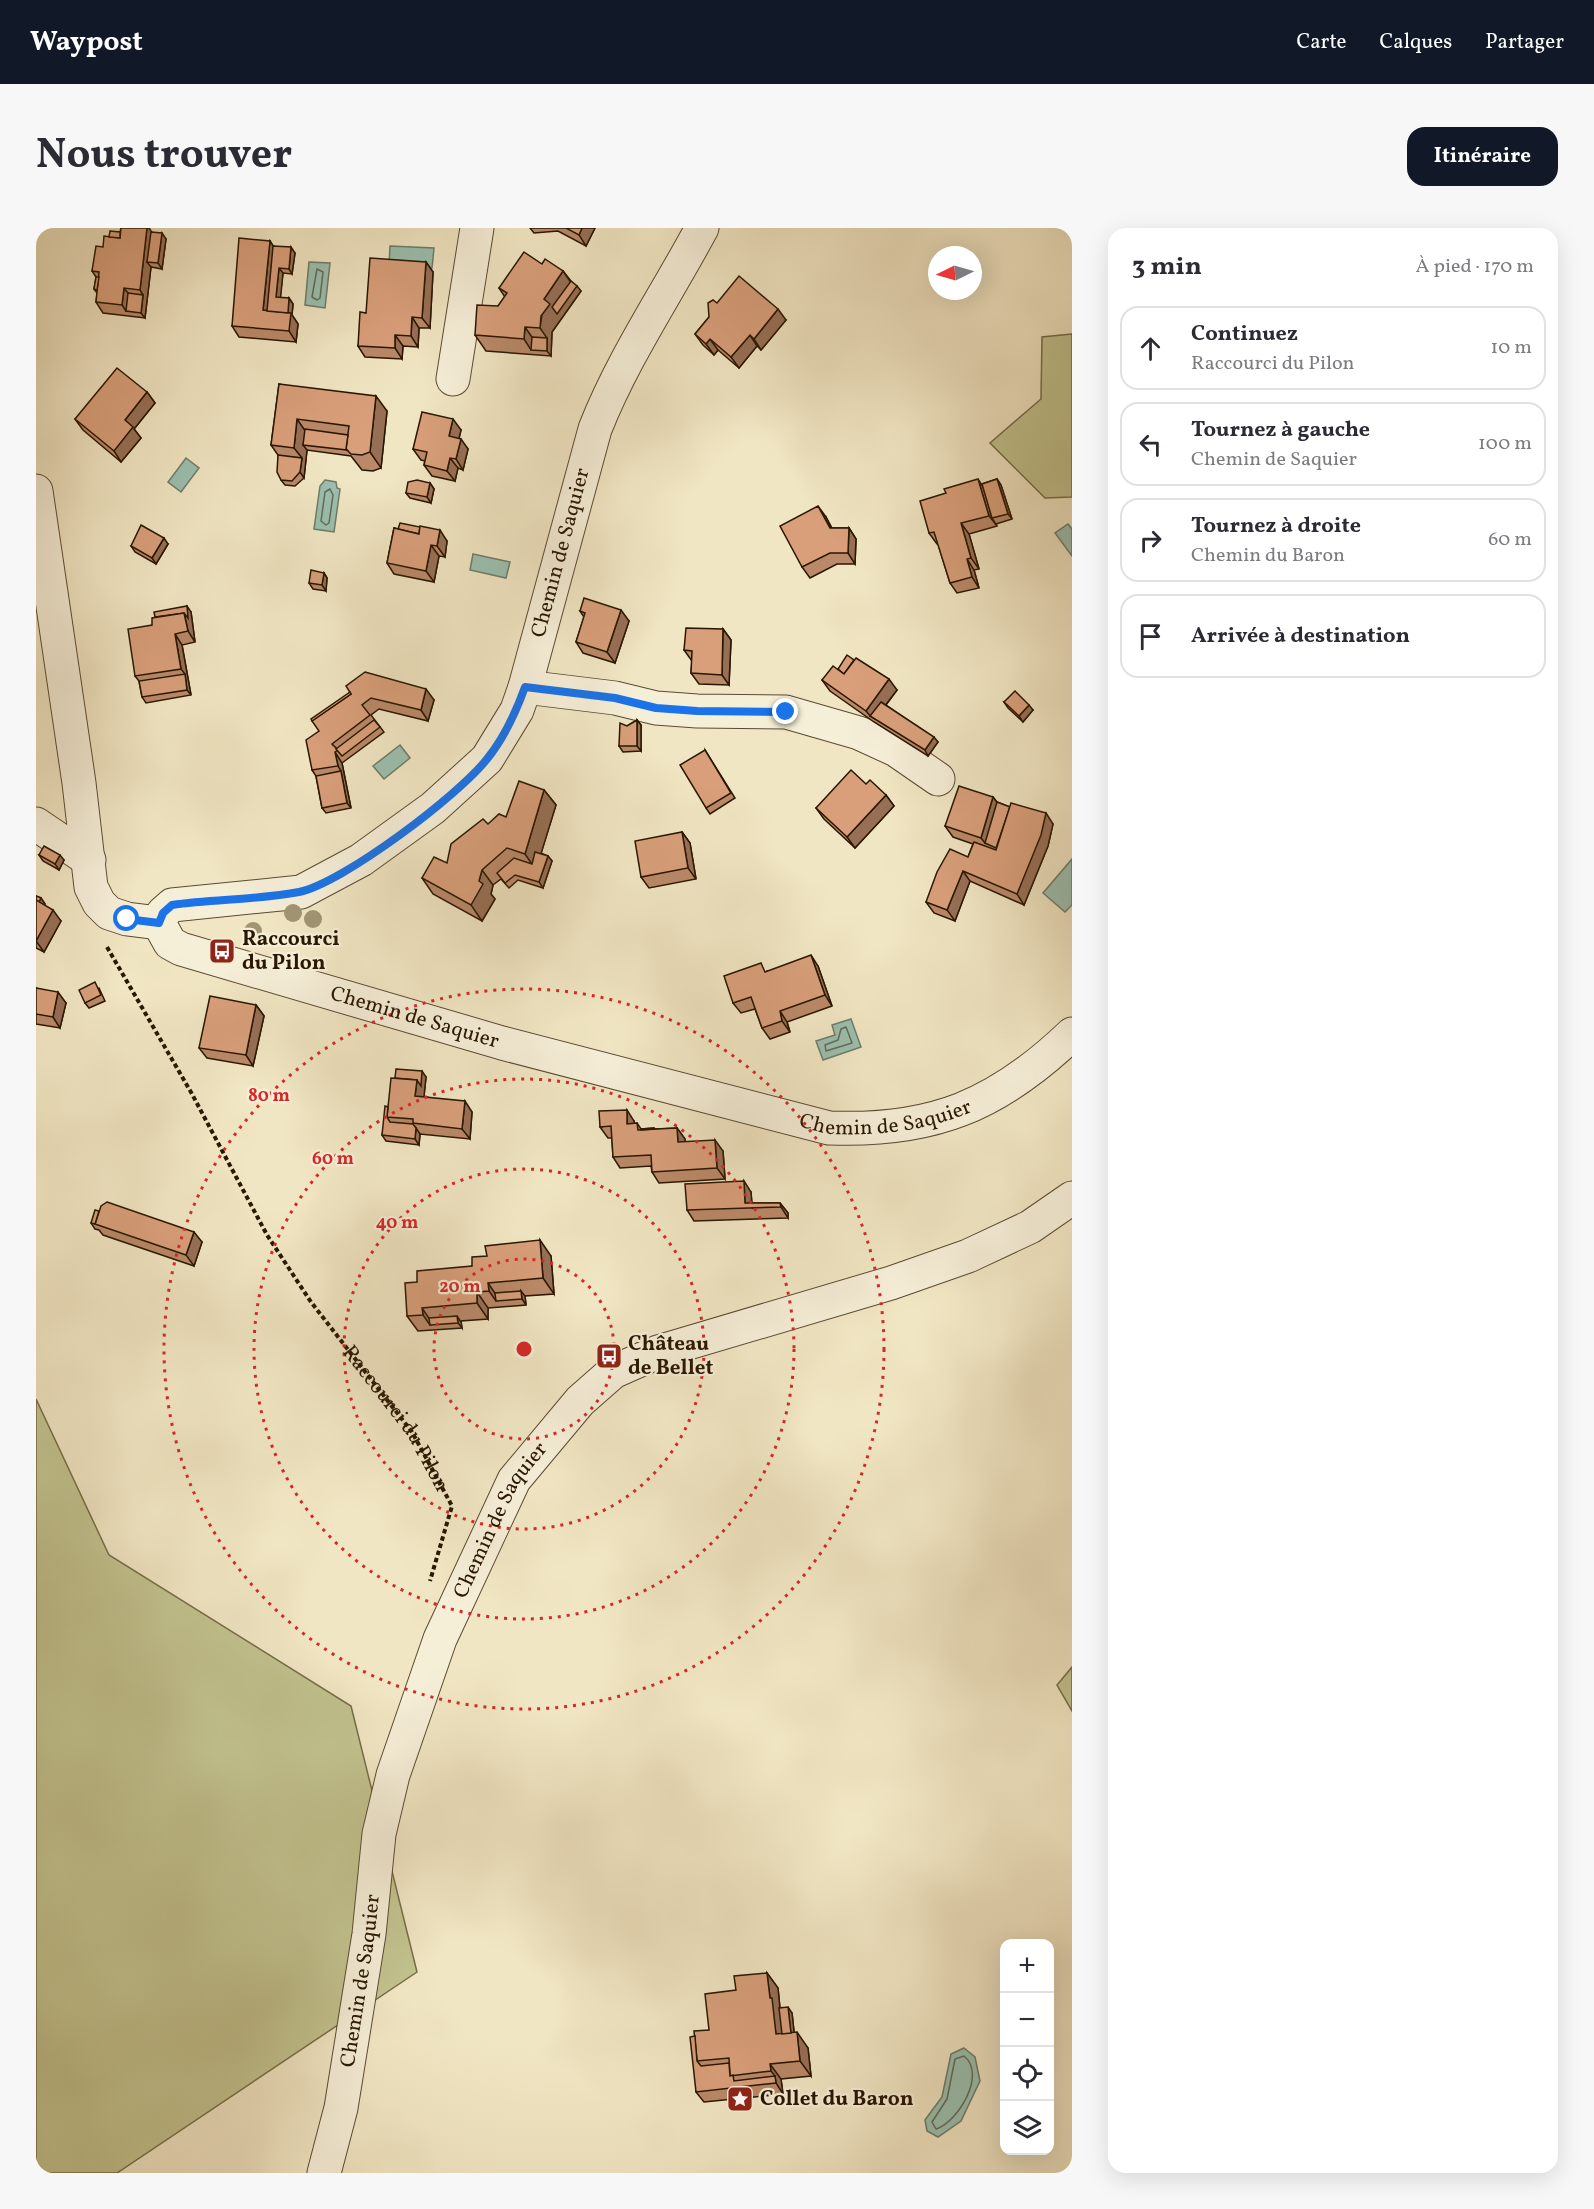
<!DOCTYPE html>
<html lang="fr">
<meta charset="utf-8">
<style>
:root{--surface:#fff;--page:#f7f7f7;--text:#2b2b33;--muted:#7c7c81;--line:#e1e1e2;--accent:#111827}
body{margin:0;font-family:Vollkorn,serif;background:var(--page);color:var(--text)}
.controls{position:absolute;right:18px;bottom:18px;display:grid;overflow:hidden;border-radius:12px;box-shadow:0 6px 24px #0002}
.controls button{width:54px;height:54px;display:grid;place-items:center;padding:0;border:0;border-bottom:2px solid var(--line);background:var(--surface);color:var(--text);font:30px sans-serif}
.compass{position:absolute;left:892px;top:18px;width:54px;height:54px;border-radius:50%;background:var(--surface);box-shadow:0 6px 24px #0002;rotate:265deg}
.stop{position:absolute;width:18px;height:18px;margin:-14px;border:4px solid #1a73e8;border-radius:50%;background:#fff}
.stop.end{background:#1a73e8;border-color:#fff;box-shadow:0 2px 6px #0008}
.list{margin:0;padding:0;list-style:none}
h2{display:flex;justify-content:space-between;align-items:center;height:78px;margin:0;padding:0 24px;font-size:26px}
h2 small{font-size:20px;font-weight:400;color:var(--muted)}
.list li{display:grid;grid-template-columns:39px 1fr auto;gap:18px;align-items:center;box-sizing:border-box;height:84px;margin:0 12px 12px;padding:0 12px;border:2px solid var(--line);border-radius:18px}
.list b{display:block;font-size:22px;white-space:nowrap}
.list p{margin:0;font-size:20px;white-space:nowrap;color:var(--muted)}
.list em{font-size:20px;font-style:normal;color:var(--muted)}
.icon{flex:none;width:33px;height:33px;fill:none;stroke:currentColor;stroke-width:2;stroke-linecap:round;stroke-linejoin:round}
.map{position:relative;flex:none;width:1036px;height:1945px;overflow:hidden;border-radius:18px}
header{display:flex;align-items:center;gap:36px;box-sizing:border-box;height:84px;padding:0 30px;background:var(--accent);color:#fff}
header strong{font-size:28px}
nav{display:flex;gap:33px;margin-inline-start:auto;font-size:21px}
.intro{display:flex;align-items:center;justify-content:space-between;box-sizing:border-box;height:144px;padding:0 36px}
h1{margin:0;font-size:42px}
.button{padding:15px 27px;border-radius:18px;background:var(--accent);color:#fff;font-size:21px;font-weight:700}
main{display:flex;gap:36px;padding:0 36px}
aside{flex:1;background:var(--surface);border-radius:18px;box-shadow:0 6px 24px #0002}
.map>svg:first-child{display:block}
.green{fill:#c2c38f;stroke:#766c48;stroke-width:1.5}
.water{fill:#9bc0b0;stroke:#6d7c6a;stroke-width:1.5}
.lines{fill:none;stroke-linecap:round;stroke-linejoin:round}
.shore{stroke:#626b58;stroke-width:1.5}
.minor-casing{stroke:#5b4a32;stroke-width:35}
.path{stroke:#291601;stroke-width:4;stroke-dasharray:4.5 3;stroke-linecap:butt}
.minor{stroke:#f6efd8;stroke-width:33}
.tree{fill:#a19574}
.wall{fill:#ba8969;stroke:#291601;stroke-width:1.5}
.shaded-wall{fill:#976f55;stroke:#291601;stroke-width:1.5}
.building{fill:#d89f7a;stroke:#291601;stroke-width:1.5}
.route{stroke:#1a73e8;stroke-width:8}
.ring{fill:none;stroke:#d62828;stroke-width:3;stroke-dasharray:3 6}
.labels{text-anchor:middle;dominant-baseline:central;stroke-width:4.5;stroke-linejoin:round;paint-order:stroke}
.street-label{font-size:21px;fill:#291601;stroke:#f6efd8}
.poi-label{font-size:21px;font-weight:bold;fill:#291601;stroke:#f6efd8;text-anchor:start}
.centre{fill:#d62828;stroke:#f6efd8;stroke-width:3}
.ring-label{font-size:18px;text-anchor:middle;font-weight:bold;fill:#d62828;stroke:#f6efd8;stroke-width:4.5;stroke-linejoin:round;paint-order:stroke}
</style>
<header>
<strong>Waypost</strong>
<nav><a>Carte</a><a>Calques</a><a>Partager</a></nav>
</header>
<div class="intro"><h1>Nous trouver</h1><a class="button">Itinéraire</a></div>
<main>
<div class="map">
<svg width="1036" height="1945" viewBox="0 0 1036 1945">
<rect width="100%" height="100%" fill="#f1e6c3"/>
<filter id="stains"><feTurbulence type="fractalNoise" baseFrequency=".00333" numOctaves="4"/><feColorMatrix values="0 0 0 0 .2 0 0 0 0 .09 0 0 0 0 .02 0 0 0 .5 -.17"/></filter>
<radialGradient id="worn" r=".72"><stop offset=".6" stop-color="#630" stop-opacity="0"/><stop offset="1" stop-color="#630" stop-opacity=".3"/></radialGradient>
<!-- green -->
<g class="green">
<polygon points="1036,106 1036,269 1009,270 954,215 1005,171 1006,109"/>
<polygon points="0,1171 73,1327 315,1478 381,1744 81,1945 0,1945"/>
<polygon points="1036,1439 1036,1483 1021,1457"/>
</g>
<!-- water -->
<g class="water">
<polygon points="354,18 398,20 396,40 353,37"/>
<polygon points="273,34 294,35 289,80 269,77"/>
<polygon points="150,230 163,240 145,264 132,254"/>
<polygon points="289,252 300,254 301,260 304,261 298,304 278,301 284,258"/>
<polygon points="1032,296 1036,301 1036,328 1019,305"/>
<polygon points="437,326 474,334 470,350 434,342"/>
<polygon points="364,517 374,530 348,551 337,538"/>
<polygon points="1036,631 1036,677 1029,684 1007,665"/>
<polygon points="815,791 825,819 787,832 780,813 799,807 796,797"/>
<polygon points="928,1820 939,1829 944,1853 925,1893 902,1909 891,1903 889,1892 906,1869 915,1826"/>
</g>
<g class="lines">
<!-- shore -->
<g class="shore">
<polygon points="281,41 287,44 284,70 281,72 276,69"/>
<polygon points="294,261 297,267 293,295 290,297 285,293 289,264"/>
<polygon points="810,799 816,815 790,823 789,817 802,812 805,801"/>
<path d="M928,1828C951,1846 922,1894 900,1901L896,1894L911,1871L919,1831Z"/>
</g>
<defs>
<g id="minor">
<path id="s2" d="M666,0C630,67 587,130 559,201L489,459L481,482L451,531L397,580L325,632L265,664L136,677L127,685L123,695L134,715L145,721L466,815L793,900C896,904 961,878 1036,806"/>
<polyline points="417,151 441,0"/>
<polyline points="0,263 43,555 55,659 63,675 73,685 91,691 123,695"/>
<polyline points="489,459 579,470 620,480 661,483 750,484 823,505 860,522 902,551"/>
<polyline points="0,596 53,632"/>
<path id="s3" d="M288,1945L305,1880L333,1706L343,1606L357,1547L404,1411L478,1252L544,1173L577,1144L622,1124L855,1055L932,1028L994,999L1036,970"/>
</g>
</defs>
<!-- minor casing -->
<use href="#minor" class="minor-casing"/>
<!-- path -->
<path class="path" id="s1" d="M71,719L156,866L231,1007L275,1074L376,1204L416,1278L394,1353"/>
<!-- minor -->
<use href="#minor" class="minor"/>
</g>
<!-- trees -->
<g class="tree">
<circle cx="257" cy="685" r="9"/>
<circle cx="277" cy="691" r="9"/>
<circle cx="217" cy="703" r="9"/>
</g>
<!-- wall -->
<g class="wall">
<polygon points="85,0 113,0 115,4 130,11 126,41 115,39 109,90 67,85 60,74 61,65 58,61 60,49 56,43 67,19 73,9 84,4"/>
<polygon points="494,0 559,0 550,18 522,3 498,5"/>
<polygon points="234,13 237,18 259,25 256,46 247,45 244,70 253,70 257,76 256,87 262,96 260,114 203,109 196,98"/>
<polygon points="390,34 397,44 394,100 383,100 382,119 367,118 366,131 329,129 322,118 330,85"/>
<polygon points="506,36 527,43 535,53 545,63 516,104 515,128 450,123 439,107 469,69 463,60"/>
<polygon points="681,75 750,92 725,122 721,118 703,140 682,122 678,127 667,117 659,106 673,89"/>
<polygon points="243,156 351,183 345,240 337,243 326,242 315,228 271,222 268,250 259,258 249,257 245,252 242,227 235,217"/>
<polygon points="111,164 119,175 98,201 105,210 85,234 47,202 39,191"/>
<polygon points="425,202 423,210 432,221 427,242 422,240 419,253 396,248 388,237 389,233 385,232 377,221"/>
<polygon points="961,251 965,257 976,291 960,296 961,298 933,306 943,341 938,342 943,360 921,365 914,355 902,316 901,316 893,305 946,256"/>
<polygon points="394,255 398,261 395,275 374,270 370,265"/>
<polygon points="790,289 796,300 813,300 820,311 819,336 801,336 774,350 766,339"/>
<polygon points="358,300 411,313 409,329 403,328 398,354 358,346 351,335"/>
<polygon points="132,316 120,336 99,324 95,318"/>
<polygon points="288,345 291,350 290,363 277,361 273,355"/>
<polygon points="544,383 593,393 579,435 547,425 540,414 548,389"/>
<polygon points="155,384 159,414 146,417 155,467 110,475 106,469 103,453 99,448 116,397"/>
<polygon points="687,401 695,412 693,457 663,456 655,445 656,433 648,422"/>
<polygon points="802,441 861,462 850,477 902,514 892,528 838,494 794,463 786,452"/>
<polygon points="314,464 398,472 392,493 343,481 335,487 348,504 306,535 315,580 290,585 286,580 280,548 276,542 283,503"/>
<polygon points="968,474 997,482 987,494 972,480"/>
<polygon points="601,492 605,497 605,523 587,524 583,518 591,498"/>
<polygon points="669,522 699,570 674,586 670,580"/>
<polygon points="830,556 850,567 858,578 819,620 788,591 780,580"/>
<polygon points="508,562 520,577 505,625 512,628 516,633 507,660 482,652 473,660 465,651 457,657 455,666 459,671 446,693 397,666 386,650 411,635 452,596 470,589"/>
<polygon points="957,569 961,574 1017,596 1012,618 988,677 934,653 919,693 898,685 890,674 932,629 937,616 917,609 909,598"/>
<polygon points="646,604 654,615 660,651 613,660 605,649"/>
<polygon points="3,627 28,632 23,642 7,633"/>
<polygon points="0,668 5,670 9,676 8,677 25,693 8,724 0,720"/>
<polygon points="782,738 796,778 751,794 754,804 734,811 726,800 719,781 705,785 697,775 731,743"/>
<polygon points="0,760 30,775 24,800 0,796"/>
<polygon points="63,760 69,773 53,780 49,775"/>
<polygon points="220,777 228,788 217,838 171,830 163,820"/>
<polygon points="390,849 388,868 436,884 434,911 384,906 383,917 350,913 346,907 352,879 359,850"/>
<polygon points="598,893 598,896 601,895 605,901 618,900 619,901 641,900 649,911 649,914 687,923 689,951 623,955 616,944 615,938 584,940 577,929 576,910 572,910 564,899"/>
<polygon points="715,964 716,975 744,975 752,985 752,990 658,993 651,982"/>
<polygon points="63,983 166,1014 158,1038 67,1007 63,1002 59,1001 55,995"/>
<polygon points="515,1028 518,1066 489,1068 490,1077 452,1080 452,1091 425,1093 426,1100 382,1103 371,1088 381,1054 436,1038"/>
<polygon points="731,1745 742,1760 744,1780 756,1785 758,1804 772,1820 775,1848 745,1851 747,1866 668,1874 660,1864 659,1808 673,1802 700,1762"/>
</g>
<!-- shaded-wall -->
<g class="shaded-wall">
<polygon points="111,0 113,0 119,9 111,34 115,39 109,90 105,85 107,67 104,62"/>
<polygon points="546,0 559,0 550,18 543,7"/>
<polygon points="126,5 130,11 126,41 122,35"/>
<polygon points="234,13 241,24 235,88 227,82"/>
<polygon points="255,19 259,25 256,46 253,41"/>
<polygon points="390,34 397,44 394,100 386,90"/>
<polygon points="243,40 247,45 244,75 240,69"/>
<polygon points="527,43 538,59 541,58 545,63 516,104 515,128 511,123 511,110 504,100 508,71"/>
<polygon points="88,60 96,70 90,83 86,77"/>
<polygon points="253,70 257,76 256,87 262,96 260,114 253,103 251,90"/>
<polygon points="742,81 750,92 725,122 718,111"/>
<polygon points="376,89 383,100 382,119 375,108"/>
<polygon points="489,99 500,115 495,122 488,111"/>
<polygon points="359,107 367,118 366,131 359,120"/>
<polygon points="714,107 721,118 703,140 695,129"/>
<polygon points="674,111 682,122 678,127 670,116"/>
<polygon points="111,164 119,175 98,201 105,210 85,234 78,223 89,192"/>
<polygon points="340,168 351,183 345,240 334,224"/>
<polygon points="261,191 272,207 267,217 271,222 268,250 264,244 266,230 258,220"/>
<polygon points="417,191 425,202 421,218 413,208"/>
<polygon points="425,211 432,221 427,242 420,231"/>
<polygon points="414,230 422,240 419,253 411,243"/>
<polygon points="942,251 949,262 956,290 961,298 953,288"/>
<polygon points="961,251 965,257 976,291 972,286"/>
<polygon points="394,255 398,261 395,275 391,269"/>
<polygon points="782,278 790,289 801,311 794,300"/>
<polygon points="925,295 933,306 943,341 935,330"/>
<polygon points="813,300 820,311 819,336 812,325"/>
<polygon points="404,302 411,313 409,329 401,318"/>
<polygon points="128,310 132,316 120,336 116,330"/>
<polygon points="395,317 403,328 398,354 390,343"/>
<polygon points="931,331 938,342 943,360 936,349"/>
<polygon points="288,345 291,350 290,363 286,357"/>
<polygon points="151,378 155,384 159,414 152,403 148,385"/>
<polygon points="585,382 593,393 579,435 571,424"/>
<polygon points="687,401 695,412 693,457 686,447"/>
<polygon points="139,406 146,417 155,467 151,462 149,446 145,441"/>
<polygon points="853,451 861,462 839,491 834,488 830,483"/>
<polygon points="390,461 398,472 392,493 385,482"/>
<polygon points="993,477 997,482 987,494 983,488"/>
<polygon points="601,492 605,497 605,523 601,518"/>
<polygon points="898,509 902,514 892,528 889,522"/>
<polygon points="299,524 306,535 315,580 311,575 305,543 302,538"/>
<polygon points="508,562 520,577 500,642 489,626"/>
<polygon points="850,567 858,578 819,620 811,609"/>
<polygon points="957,569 965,580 949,615 945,610"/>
<polygon points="1010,585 1017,596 1012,618 988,677 981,666"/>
<polygon points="646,604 654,615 660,651 652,640"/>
<polygon points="24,627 28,632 23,642 19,636"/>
<polygon points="512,628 516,633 507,660 503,654"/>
<polygon points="446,642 457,657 455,666 459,671 446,693 435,677 443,653"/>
<polygon points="927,643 934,653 919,693 911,682"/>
<polygon points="5,670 9,676 3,686 0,679"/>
<polygon points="17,682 25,693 8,724 0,713"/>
<polygon points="775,727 782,738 796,778 789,767"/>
<polygon points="22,764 30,775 24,800 17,789"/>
<polygon points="220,777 228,788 217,838 210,827"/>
<polygon points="744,783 751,794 754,804 746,793"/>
<polygon points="386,843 390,849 387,878 379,868 381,852"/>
<polygon points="429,873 436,884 434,911 426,901"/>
<polygon points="591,882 598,893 599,907 591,896"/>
<polygon points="380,900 384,906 383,917 379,911"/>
<polygon points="641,900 649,911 649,925 642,914"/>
<polygon points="679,912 687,923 689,951 681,940"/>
<polygon points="708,953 715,964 716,980 709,975"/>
<polygon points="744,975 752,985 752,990 745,979"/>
<polygon points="158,1004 166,1014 158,1038 150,1027"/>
<polygon points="504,1012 515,1028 518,1066 507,1050"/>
<polygon points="452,1055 463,1071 460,1073 453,1063"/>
<polygon points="485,1063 489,1068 490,1077 486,1071"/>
<polygon points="441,1064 452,1080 452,1091 441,1075"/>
<polygon points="386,1080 397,1096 394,1097 387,1087"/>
<polygon points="421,1088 425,1094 426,1100 422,1095"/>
<polygon points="731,1745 742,1760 744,1781 750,1816 740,1806 734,1770"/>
<polygon points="752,1779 756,1785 760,1821 756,1816"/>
<polygon points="761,1804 772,1820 775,1848 764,1833"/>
<polygon points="734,1836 745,1851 747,1866 740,1855 739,1848 735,1843"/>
</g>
<!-- building -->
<g class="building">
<polygon points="85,0 111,0 104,62 88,60 86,77 60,74 63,44 56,43 60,18 67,19 68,8 84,10"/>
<polygon points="530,0 546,0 543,7"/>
<polygon points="74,3 84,4 84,10 73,9"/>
<polygon points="115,4 126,5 122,35 111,34"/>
<polygon points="203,10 234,13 227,82 255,85 253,103 196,98"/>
<polygon points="237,18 255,19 253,41 243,40 240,69 253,70 252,85 231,83"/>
<polygon points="488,24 506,36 509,31 527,43 508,71 514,76 505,88 504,100 489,99 488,111 439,107 441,77 462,78 471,65 463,60"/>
<polygon points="334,30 390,34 386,90 376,89 375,108 359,107 359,120 322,118 324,84 330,85"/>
<polygon points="703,48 742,81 718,111 714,107 695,129 674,111 670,116 659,106 673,89 672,75 677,72 681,75"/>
<polygon points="60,49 63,49 61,62 58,61"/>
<polygon points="535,53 541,58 521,86 516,79"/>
<polygon points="92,65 107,67 105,85 90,83"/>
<polygon points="496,109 511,110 511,123 495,122"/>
<polygon points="81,140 111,164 89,192 97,199 78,223 39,191"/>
<polygon points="243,156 340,168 334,224 326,227 315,226 310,221 313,198 261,191 258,220 235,217"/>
<polygon points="386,184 417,191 413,208 425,211 420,231 414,230 411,243 388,237 391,224 377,221"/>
<polygon points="269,201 312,207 310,221 311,222 267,217"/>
<polygon points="242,227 266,230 264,244 256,253 245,252 241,244"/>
<polygon points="942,251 953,288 925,295 935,330 931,331 936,349 914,355 898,304 893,305 884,273 910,265 908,261"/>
<polygon points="961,251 972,286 956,290 946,256"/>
<polygon points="381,252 394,255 391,269 370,265 372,254"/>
<polygon points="782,278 794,300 813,300 812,325 794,325 766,339 744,298"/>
<polygon points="364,295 384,299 383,306 362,301"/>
<polygon points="105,297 128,310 116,330 95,318"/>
<polygon points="384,298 404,302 401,318 395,317 390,343 351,335 358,300 383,306"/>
<polygon points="275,342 288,345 286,357 273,355"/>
<polygon points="548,370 585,382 571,424 540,414 549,385 544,383"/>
<polygon points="151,378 152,390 148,385 119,389 118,384"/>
<polygon points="148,385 152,403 139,406 145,441 99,448 92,401 116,397 116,390"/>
<polygon points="650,400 687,401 686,447 655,445 656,423 648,422"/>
<polygon points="811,427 818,432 808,446 802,441"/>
<polygon points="820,430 853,451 830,483 786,452 797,438 808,446"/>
<polygon points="329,444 390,461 385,482 335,470 326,477 334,487 296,516 302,522 299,524 302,538 276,542 270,512 283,503 276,493 315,466 310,458"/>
<polygon points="149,446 151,462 106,469 103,453"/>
<polygon points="979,463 993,477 983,488 968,474"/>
<polygon points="314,464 315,466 276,493 275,491"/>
<polygon points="845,474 898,509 889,522 834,488"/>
<polygon points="338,492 344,499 306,528 300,521"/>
<polygon points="601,492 601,518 583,518 584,495 591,498"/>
<polygon points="669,522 695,565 670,580 644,537"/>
<polygon points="815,542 830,556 834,552 850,567 811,609 780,580"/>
<polygon points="305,543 311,575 286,580 280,548"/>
<polygon points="483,553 508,562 489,626 471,620 446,642 443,653 447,656 435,677 386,650 398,629 411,635 415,616 447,591 452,596 463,586 470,589"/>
<polygon points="923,558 957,569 945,610 909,598"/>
<polygon points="961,574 974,579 960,620 949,615"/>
<polygon points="975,575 1010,585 1005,607 981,666 927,643 911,682 890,674 901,644 914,621 932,629 938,614 960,622"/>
<polygon points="646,604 652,640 605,649 599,613"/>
<polygon points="8,618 24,627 19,636 3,627"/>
<polygon points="499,624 512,628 503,654 479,647 469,655 461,645 478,630 496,636"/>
<polygon points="0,668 5,670 3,674 0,672"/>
<polygon points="0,672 17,682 0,713"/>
<polygon points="775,727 789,767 744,783 746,793 726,800 715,769 697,775 688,748 725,735 729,744"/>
<polygon points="59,754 65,767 49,775 43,762"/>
<polygon points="0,760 22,764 17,789 0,786"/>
<polygon points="174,768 220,777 210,827 163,820"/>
<polygon points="360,841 386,843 385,858 381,852 359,850"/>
<polygon points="355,850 381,852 379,868 429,873 426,901 377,895 377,891 351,889"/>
<polygon points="349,878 352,879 351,889 354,894 377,896 380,900 379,911 346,907"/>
<polygon points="591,882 591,896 601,895 602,902 641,900 642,914 679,912 681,940 616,944 615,927 577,929 575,898 564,899 563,883"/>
<polygon points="618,900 618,901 605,902 605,901"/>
<polygon points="708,953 709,975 744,975 745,979 651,982 649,956"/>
<polygon points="71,974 158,1004 150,1027 59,996 65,978"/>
<polygon points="59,982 63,983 59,996 55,995"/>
<polygon points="504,1012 507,1050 452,1055 453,1063 441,1064 441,1075 386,1080 387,1087 371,1088 369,1055 381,1054 381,1043 436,1038 436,1029 451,1028 449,1018"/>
<polygon points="485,1063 486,1071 460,1073 459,1065"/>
<polygon points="421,1088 422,1095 394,1097 393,1090"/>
<polygon points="731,1745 734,1770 736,1770 740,1806 761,1804 764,1833 734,1836 735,1843 694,1848 693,1830 661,1833 658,1803 673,1802 669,1766 700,1762 698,1748"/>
<polygon points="752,1779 755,1805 746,1806 743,1780"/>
<polygon points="659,1808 661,1833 665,1838 693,1835 694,1848 697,1847 698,1853 739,1848 740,1855 660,1864 654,1809"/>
</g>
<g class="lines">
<!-- route -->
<path class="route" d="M91,691L123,695L127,685L136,677C178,671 221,672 263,664C307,655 423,567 451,531C468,510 480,484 489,459L579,470L620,480L661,483L750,484"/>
</g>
<!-- distance rings -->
<g class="ring">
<circle cx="488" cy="1121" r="90"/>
<circle cx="488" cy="1121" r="180"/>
<circle cx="488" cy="1121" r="270"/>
<circle cx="488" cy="1121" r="360"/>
</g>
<!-- icons -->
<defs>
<symbol id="bus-square" viewBox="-11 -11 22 22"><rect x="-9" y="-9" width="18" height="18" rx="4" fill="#8f2418" stroke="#f6efd8"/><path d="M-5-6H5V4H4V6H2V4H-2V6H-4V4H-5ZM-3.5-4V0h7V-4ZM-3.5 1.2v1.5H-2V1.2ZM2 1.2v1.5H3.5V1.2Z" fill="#fff"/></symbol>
<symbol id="sight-square" viewBox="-11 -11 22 22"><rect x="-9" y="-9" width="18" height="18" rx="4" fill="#8f2418" stroke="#f6efd8"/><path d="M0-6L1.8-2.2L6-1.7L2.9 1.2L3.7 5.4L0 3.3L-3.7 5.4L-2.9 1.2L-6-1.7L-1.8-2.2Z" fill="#fff"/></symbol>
</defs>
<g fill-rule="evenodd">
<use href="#bus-square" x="171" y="708" width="30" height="30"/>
<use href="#bus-square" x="558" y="1113" width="30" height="30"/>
<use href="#sight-square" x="689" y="1856" width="30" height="30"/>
</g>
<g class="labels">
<!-- street labels -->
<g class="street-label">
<text transform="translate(525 325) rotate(-75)">Chemin de Saquier</text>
<text stroke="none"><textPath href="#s2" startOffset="1238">Chemin de Saquier</textPath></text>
<text stroke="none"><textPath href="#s2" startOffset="1724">Chemin de Saquier</textPath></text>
<text stroke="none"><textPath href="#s1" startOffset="554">Raccourci du Pilon</textPath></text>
<text stroke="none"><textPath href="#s3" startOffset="682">Chemin de Saquier</textPath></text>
<text stroke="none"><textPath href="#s3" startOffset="196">Chemin de Saquier</textPath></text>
</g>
<!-- poi labels -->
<g class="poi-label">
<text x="206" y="711">Raccourci<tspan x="206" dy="24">du Pilon</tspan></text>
<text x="592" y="1116">Château<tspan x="592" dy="24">de Bellet</tspan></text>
<text x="724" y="1871">Collet du Baron</text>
</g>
</g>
<circle cx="488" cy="1121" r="9" class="centre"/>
<g class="ring-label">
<text x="233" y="873">80 m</text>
<text x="297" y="936">60 m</text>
<text x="361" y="1000">40 m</text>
<text x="424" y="1064">20 m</text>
</g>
<rect width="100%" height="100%" filter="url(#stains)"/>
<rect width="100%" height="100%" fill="url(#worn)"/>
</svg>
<div class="controls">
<button>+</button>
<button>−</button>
<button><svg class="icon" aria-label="locate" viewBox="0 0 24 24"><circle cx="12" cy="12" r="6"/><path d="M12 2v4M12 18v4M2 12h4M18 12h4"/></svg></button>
<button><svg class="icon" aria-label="layers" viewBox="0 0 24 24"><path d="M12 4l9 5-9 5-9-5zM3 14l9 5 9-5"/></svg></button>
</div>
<svg class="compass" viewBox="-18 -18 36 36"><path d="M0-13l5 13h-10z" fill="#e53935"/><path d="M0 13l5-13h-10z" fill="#7c7c81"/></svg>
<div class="stop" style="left:91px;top:691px"></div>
<div class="stop end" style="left:750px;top:484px"></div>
</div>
<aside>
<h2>3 min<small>À pied · 170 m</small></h2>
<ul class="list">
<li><svg class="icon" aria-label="ahead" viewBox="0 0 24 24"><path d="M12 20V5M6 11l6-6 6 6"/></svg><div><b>Continuez</b><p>Raccourci du Pilon</p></div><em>10 m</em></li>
<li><svg class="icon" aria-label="left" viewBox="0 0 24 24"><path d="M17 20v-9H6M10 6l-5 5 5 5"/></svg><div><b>Tournez à gauche</b><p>Chemin de Saquier</p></div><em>100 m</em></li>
<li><svg class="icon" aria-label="right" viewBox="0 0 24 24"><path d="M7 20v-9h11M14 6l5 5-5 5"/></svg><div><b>Tournez à droite</b><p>Chemin du Baron</p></div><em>60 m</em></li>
<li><svg class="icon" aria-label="arrive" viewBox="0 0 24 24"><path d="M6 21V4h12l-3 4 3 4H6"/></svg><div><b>Arrivée à destination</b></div></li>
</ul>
</aside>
</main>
